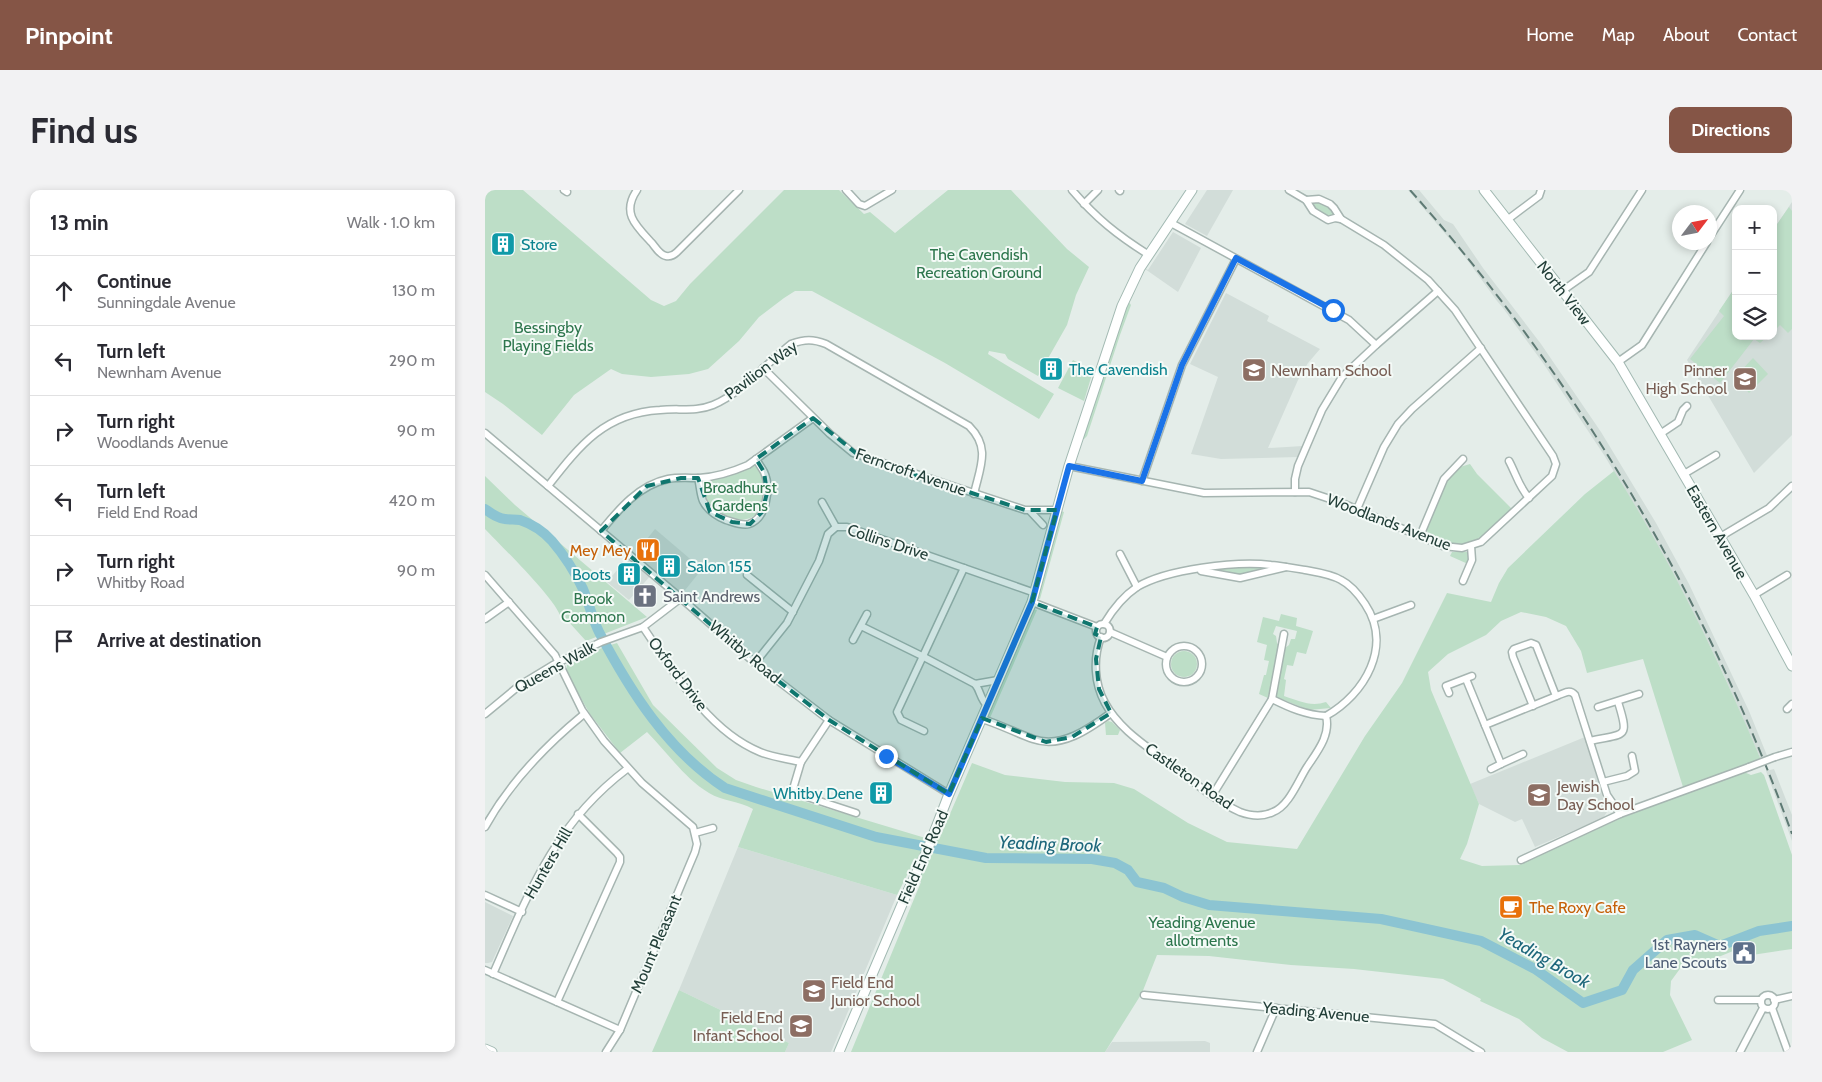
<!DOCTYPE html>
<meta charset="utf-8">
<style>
:root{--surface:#fff;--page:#f2f2f3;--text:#2b2b33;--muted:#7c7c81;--line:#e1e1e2;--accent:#855546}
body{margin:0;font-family:Cabin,sans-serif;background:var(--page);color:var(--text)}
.controls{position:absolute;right:15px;top:15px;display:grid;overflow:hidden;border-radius:10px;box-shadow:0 2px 8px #0003}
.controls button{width:45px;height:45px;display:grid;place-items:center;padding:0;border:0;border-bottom:1px solid var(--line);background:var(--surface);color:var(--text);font:25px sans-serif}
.compass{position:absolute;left:1187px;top:15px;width:45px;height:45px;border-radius:50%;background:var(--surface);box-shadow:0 2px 8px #0003;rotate:58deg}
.stop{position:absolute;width:15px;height:15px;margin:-11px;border:4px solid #1a73e8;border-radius:50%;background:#fff}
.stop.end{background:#1a73e8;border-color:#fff;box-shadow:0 1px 5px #0008}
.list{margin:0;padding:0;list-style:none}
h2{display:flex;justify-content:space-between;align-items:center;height:65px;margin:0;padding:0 20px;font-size:21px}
h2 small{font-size:16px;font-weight:400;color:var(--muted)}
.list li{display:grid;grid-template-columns:32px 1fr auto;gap:15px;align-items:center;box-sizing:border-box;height:70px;padding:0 20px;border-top:1px solid var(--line)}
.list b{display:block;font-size:19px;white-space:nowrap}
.list p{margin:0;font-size:16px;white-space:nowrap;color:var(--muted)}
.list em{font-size:16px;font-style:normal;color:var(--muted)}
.icon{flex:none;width:28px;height:28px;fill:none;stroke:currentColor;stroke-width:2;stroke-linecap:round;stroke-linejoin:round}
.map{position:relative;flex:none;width:1307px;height:862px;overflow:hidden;border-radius:10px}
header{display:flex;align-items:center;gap:30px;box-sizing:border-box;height:70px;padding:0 25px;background:var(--accent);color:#fff}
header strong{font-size:24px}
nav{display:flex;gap:28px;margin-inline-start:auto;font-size:18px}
.intro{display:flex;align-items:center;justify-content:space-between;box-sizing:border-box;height:120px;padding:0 30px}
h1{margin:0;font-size:35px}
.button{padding:12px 22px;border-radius:10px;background:var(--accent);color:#fff;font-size:18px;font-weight:700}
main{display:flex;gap:30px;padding:0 30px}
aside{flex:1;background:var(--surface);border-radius:10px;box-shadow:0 2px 8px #0003}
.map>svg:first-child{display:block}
.built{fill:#d2ddd9}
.green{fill:#bddec7}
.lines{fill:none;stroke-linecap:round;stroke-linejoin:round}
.river{stroke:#8cc4d2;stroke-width:10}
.street-casing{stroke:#a6b5b1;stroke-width:9}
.secondary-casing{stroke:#a2b9b2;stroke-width:11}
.street{stroke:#fff;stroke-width:6}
.secondary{stroke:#fff;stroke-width:9}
.rail{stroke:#5e7a74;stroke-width:2;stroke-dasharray:10 5;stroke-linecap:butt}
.street-bridge-casing{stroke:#a6b5b1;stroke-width:9;stroke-linecap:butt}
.street-bridge{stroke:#fff;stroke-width:6}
.route{stroke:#1a73e8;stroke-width:6}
.marked{fill:#0f766e;fill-opacity:0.2;stroke:#0f766e;stroke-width:4;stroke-dasharray:10 6;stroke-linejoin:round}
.labels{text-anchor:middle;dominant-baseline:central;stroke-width:4;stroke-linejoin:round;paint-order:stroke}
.culture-label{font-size:16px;fill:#0d838f;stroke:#f4faf7;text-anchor:start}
.park-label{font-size:16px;fill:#2d764d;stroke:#f4faf7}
.street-label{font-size:16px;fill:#233f39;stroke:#f4faf7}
.education-label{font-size:16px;fill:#785e54;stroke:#f4faf7;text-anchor:start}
.food-label{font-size:16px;fill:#c56008;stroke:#f4faf7;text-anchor:end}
.worship-label{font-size:16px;fill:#5b616d;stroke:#f4faf7;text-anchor:start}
.service-label{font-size:16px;fill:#4e5e75;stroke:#f4faf7;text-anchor:end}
.water-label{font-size:18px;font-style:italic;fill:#1d677b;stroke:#f4faf7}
</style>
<header>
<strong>Pinpoint</strong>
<nav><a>Home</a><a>Map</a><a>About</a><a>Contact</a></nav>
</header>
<div class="intro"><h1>Find us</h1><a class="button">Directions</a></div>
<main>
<aside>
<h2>13 min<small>Walk · 1.0 km</small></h2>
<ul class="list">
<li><svg class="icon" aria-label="ahead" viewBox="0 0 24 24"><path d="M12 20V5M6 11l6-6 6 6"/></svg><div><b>Continue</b><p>Sunningdale Avenue</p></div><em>130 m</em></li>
<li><svg class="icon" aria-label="left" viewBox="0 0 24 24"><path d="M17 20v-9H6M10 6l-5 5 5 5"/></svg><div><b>Turn left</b><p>Newnham Avenue</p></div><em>290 m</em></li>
<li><svg class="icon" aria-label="right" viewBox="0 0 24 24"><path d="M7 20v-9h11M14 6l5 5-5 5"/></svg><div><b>Turn right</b><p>Woodlands Avenue</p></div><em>90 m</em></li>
<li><svg class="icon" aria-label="left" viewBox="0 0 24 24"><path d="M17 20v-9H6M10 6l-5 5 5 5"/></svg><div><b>Turn left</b><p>Field End Road</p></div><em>420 m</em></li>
<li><svg class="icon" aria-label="right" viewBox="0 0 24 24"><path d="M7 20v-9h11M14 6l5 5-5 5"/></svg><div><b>Turn right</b><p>Whitby Road</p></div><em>90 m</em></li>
<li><svg class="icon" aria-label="arrive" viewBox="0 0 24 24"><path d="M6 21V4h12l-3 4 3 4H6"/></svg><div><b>Arrive at destination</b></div></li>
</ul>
</aside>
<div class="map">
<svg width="1307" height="862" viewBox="0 0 1307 862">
<rect width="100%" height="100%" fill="#e4ede9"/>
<!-- built -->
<g class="built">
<polygon points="722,0 748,0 722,46 700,34"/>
<polygon points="923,0 934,0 959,30 968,34 998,78 1056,154 1116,242 1171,333 1204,394 1264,521 1283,568 1276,570 1236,479 1202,410 1161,335 1119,265 1058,173 1018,118 1012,111 980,67"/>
<polygon points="1307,12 1307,245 1269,283 1202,170 1251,96 1251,146 1288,146 1288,40"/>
<polygon points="688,42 716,58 693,102 650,72 663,80"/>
<polygon points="741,103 784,126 782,131 835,159 823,173 813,190 783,258 818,256 813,267 736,269 706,264 733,187 705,174"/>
<polygon points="170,339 217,379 197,404 150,364"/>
<polygon points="145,365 167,384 144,410 122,392"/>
<polygon points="1100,547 1122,622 1118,628 1050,657 1037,629 1030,632 994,614 985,594"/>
<polygon points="1289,579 1307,625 1307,651 1281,581"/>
<polygon points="253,657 412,705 346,862 300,862 304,853 194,800"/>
<polygon points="0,712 28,726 7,772 3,773 0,773"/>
<polygon points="720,851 725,853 725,862 620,862 627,852"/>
</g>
<!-- green -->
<g class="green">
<polygon points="0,0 38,0 166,110 179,116 191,111 205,94 299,0 354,0 379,24 385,22 410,43 463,0 526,0 582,59 604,77 591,105 582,135 553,186 523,169 520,164 504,161 503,164 569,204 554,229 460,173 327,101 310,101 299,108 274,127 254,151 223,179 204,184 166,187 137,184 126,179 89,205 57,245 18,214 0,202"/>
<polygon points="832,10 841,14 850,22 848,27 844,29 830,21 827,14"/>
<polygon points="1304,17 1307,21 1307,139 1303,143 1295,135 1288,142 1288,40"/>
<polygon points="1251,96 1251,146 1283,146 1275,153 1269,149 1235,193 1205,169 1239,126 1234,121"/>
<polygon points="643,111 646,115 635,145 602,246 599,249 596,249"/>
<polygon points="1268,168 1283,184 1264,203 1250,187"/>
<polygon points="588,170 608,181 599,211 573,198"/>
<path d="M985,274L992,284L1027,319C997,347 986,366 944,346L941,338L964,287L975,277Z"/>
<path d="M267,275C286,281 278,308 274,322C254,342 216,320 218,293C224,287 237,288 245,285C253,283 260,280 267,275Z"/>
<path d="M1129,281C1187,373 1234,470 1276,570L1198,597L1158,469L1102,483L1096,461L1081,436L1061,427L1036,422L1016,431L1001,445L963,464L943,482L946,500L994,614L982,654L975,669L997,676L1034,675L1136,628L1259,582L1266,585L1276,582L1279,585L1307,665V759L1267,765L1255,769L1248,761L1231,768L1197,776L1186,791L1185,805L1207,850L1178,862H1083L1057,848L1034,829L995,811L996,809L958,789L869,779L806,775L724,766L672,765L657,803L620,862H366L436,692L433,691L453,648L455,647L487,573L520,585L580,592L629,593L649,599L703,633L742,652L812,659L880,546L917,493L962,403L1006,412L1014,393L1023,378L1100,304Z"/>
<path d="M0,286L30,315L162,427L101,451L82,430L76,428C72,410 16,356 0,339Z"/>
<polygon points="576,321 579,322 555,409 551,408"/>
<polygon points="967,362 984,362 985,367 983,374 965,366"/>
<polygon points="750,376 790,377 757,386 727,380"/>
<polygon points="548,419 552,420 505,528 501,527"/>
<path d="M796,424L812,428L811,436L828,441L821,464L812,462L808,476L802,475L799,489L801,490L799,506C814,511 826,517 841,512L846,518L824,520L791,507L792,494L800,458L804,455L806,449H810L812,441L791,436L788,444L791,446L792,453L794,456L783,508L774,504L779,485H781L784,471L779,470L782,455L772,452L778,427L794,431Z"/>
<path d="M132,453L168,515L232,578L251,590L271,597L447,650L442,661L428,673L412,705L253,657L268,619C254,611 237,611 224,603C199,588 182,562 162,542L135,563L105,524L81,482L82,475L119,457Z"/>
<circle cx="699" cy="474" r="13"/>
<polygon points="623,531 627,532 635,540 633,545 621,545 620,533"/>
<polygon points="194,800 304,853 300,862 167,862"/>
</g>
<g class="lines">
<!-- river -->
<path class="river" d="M0,319C7,324 12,328 20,329C25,330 30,329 35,330C47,334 59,342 67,351C79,365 90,382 98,399C104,413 107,428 114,442C145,501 183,561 240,598L391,647L501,668L607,669L630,673L643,680L652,692L679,698L698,707L724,715L896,729L996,751L1050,779L1098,813L1137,800L1148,780L1182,750L1210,745L1235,756L1274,741L1307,736"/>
<defs>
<g id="street">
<polyline points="79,0 82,2"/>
<path d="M152,0C136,23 151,36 167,53C171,58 175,65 181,66C186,67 189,65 192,62L254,0"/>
<polyline points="361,0 374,14 380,16 407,0"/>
<path d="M587,0C611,28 632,45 664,65"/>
<polyline points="634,0 635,1"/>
<polyline points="804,0 821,10 828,21 843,30 850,28 856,29"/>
<polyline points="599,14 613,0"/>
<polyline points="1022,30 1054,6 1056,0"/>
<polyline points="686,33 864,130 891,155"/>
<polyline points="1224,48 1255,0"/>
<polyline points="1077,101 1104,82 1157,0"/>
<polyline points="1133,172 1157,155 1222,52"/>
<polyline points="278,178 345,244 368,263 540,320 572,320"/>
<polyline points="0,243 190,403 270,473 344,530 464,604"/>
<polyline points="1175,244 1193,232 1198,220 1202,216"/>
<path d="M1024,271C1031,284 1034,297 1044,308"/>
<polyline points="584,276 719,303 824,302 857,313 958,356 977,358 996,352 1067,286 1071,274 1068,266 970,120 943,90 899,55 856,29 849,18 845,14 834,9 821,10"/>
<polyline points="1199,284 1231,265"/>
<path d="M213,288C215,295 215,304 218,311C223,321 231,326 241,330C248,332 257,336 264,334C282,328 286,297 279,282C277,278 273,273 271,269"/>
<polyline points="657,291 697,175 751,69"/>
<path d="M63,296C95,255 120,223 175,220C193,218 211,222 228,215C255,204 282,173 306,154C320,149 328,149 341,154L484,236C506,258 495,277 489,304"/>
<polyline points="810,302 810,289 813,276 837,220 857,187 891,155 953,101"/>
<polyline points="337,312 351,337"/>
<polyline points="872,319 899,257 913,234 927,219 996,158"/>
<polyline points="545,321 558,335"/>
<path d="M116,341C134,319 154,295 183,289C193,287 204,288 214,288C231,287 247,282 263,275L328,228"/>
<polyline points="935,346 959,289 978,269"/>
<polyline points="1235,347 1284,318 1307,296"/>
<polyline points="635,364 652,397"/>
<polyline points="716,381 755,388 801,377"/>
<polyline points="0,385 70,465 97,520 119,551 157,593 208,637 212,654 210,662 135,840 121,862"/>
<polyline points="262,385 308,422"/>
<polyline points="978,391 987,370 986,356"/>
<polyline points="1269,405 1302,385"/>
<polyline points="547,412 612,437"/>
<polyline points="0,429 24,412"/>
<polyline points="888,429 926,415"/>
<path d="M619,434C628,419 637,407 652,397C682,379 751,371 786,375C797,376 808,378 820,380C831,382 846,384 856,390C866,395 874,405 880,414C908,456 880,504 841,526"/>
<circle cx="618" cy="441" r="7"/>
<polyline points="376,436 437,466 490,494 513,490"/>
<path d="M158,437C188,481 223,541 275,562C287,567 303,569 316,572L344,530"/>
<polyline points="625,442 682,467"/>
<path d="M799,444L787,509C805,518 821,525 841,526"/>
<path d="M616,447C608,468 609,493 620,513C635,541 665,558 689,577C710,593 731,611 755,622C766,626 778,627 788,622C804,616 813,591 822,577C832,562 846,545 841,526"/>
<polyline points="368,450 382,424"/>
<circle cx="699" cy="474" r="18"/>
<polyline points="270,473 302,433 334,371 343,344 351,337 362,337 550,403"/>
<polyline points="981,489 1016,574 1038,564"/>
<path d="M490,494C496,501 495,510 503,516"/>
<polyline points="964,503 961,496 987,486"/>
<polyline points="1048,516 1028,467 1027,462 1029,459 1046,453 1051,455 1071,506"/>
<polyline points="1113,517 1154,504"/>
<polyline points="1302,519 1307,514"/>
<polyline points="0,524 35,495 68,475 116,452 158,437 196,408"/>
<path d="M497,529C514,534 531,543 548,549C576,559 604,539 626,523"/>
<path d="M1000,535L1074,505C1080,503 1085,499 1090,505L1122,605L1135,624"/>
<polyline points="439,541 416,530 412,522 479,378"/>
<path d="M1105,551C1140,543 1145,550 1133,512"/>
<polyline points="1290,567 1307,562"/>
<polyline points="316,572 308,599 310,603 371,623"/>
<polyline points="1006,579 1016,574"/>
<polyline points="1118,592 1142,586 1150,581 1147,566"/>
<polyline points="727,606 787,509"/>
<path d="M0,637C25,592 60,556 99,524"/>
<polyline points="210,643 228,638"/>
<polyline points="1036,670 1135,624 1264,577"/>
<polyline points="0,705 37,722"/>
<polyline points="0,780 135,840"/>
<path d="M8,784C43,704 70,633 142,579"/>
<circle cx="1283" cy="812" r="7"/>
<polyline points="659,805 950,834 996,862"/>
<polyline points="1233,810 1276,810"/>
<polyline points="1289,810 1307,806"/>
<polyline points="72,812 135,672 135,667 132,663 93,624"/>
<polyline points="1287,818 1303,862"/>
<polyline points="772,862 791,818"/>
<polyline points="1255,862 1278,818"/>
</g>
<g id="secondary">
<polyline points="999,0 1133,172 1269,405 1307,476"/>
<polyline points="0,859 7,862"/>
<polyline points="354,862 421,705 442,661 464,604 547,412 584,276 637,116 655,78 707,0"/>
</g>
</defs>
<!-- street casing -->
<use href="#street" class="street-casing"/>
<!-- secondary casing -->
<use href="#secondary" class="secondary-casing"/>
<!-- street -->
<use href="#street" class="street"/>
<!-- secondary -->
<use href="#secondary" class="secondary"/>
<!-- rail -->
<path class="rail" d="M925,0C1091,187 1222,409 1307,644"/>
<defs>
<polyline id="street-bridge" points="1264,577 1290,567"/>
</defs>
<!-- street-bridge casing -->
<use href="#street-bridge" class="street-bridge-casing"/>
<!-- street-bridge -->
<use href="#street-bridge" class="street-bridge"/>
</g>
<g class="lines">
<!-- route -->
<polyline class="route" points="401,566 464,604 547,412 584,276 657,291 697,175 751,68 848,120"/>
</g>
<!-- marked area -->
<path class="marked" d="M328,228L377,268L540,320H572L547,412L612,437L610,444L616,447L611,469L614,499L626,523L587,547L561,552L497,528L464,604L344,530L274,476L116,341L162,296L196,288H213L225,322L247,332L265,334L277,322L282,303L279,282L271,269Z"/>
<!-- icons -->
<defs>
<symbol id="building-square" viewBox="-11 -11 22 22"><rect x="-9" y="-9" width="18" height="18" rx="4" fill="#0f9aa8" stroke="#f4faf7"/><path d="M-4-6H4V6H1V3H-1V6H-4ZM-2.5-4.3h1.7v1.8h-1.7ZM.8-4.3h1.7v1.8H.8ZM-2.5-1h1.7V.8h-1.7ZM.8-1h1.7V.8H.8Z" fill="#fff"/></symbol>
<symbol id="school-square" viewBox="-11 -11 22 22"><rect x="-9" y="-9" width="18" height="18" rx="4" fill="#8d6e63" stroke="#f4faf7"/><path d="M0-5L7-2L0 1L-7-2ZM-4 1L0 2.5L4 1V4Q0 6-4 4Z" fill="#fff"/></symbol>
<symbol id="restaurant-square" viewBox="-11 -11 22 22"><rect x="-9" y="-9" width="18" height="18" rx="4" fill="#e8710a" stroke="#f4faf7"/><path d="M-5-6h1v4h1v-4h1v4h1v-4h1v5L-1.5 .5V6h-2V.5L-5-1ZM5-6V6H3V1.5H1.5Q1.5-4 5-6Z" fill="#fff"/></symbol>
<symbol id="church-square" viewBox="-11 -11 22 22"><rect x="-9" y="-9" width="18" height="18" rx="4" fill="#6b7280" stroke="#f4faf7"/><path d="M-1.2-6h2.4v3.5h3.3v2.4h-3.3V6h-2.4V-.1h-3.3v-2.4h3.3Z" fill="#fff"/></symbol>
<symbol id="cafe-square" viewBox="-11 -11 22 22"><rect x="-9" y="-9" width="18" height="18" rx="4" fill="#e8710a" stroke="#f4faf7"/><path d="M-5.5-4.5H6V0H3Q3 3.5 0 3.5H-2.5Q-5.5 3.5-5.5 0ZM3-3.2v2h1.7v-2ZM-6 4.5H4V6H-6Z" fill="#fff"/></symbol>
<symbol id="civic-square" viewBox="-11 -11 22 22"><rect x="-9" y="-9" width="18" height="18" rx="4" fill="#5c6f8a" stroke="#f4faf7"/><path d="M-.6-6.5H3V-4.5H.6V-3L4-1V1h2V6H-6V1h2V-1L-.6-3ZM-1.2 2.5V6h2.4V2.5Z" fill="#fff"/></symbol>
</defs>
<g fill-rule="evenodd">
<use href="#building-square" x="4" y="40" width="28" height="28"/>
<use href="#building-square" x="552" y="165" width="28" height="28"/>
<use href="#school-square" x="755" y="166" width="28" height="28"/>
<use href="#school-square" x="1246" y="175" width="28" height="28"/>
<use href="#restaurant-square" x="149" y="346" width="28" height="28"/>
<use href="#building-square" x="170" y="362" width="28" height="28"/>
<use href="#building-square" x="130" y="370" width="28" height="28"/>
<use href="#church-square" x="146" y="392" width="28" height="28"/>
<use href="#building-square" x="382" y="589" width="28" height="28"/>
<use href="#school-square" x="1040" y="591" width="28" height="28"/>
<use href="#cafe-square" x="1012" y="703" width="28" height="28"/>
<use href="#civic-square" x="1245" y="749" width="28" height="28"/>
<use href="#school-square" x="315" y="787" width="28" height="28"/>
<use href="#school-square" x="302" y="822" width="28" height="28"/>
</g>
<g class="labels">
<!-- culture labels -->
<g class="culture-label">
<text x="36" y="54">Store</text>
<text x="584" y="179">The Cavendish</text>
<text x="202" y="376">Salon 155</text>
<text x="126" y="384" text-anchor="end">Boots</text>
<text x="378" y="603" text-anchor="end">Whitby Dene</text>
</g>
<!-- park labels -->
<g class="park-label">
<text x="494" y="64">The Cavendish<tspan x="494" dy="18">Recreation Ground</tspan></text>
<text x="63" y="137">Bessingby<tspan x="63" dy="18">Playing Fields</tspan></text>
<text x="255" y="297">Broadhurst<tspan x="255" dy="18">Gardens</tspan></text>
<text x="108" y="408">Brook<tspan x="108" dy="18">Common</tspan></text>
<text x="717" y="732">Yeading Avenue<tspan x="717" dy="18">allotments</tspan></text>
</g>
<!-- street labels -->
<g class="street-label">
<text transform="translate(1079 103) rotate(52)">North View</text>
<text transform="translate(276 180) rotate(-37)">Pavilion Way</text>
<text transform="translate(426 282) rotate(19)">Ferncroft Avenue</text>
<text transform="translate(904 332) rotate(21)">Woodlands Avenue</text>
<text transform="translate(1232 342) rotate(60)">Eastern Avenue</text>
<text transform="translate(403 352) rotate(18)">Collins Drive</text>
<text transform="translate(260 462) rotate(40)">Whitby Road</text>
<text transform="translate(70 477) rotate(-29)">Queens Walk</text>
<text transform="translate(193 484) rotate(53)">Oxford Drive</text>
<text transform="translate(704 586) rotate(35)">Castleton Road</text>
<text transform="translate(438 667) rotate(-66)">Field End Road</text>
<text transform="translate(63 673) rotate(-60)">Hunters Hill</text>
<text transform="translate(171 754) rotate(-67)">Mount Pleasant</text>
<text transform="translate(831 822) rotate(5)">Yeading Avenue</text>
</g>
<!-- education labels -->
<g class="education-label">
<text x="786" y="180">Newnham School</text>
<text x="1242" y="180" text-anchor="end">Pinner<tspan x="1242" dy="18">High School</tspan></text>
<text x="1072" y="596">Jewish<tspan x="1072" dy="18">Day School</tspan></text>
<text x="346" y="792">Field End<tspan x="346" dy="18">Junior School</tspan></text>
<text x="298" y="827" text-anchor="end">Field End<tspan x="298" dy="18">Infant School</tspan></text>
</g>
<!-- food labels -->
<g class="food-label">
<text x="146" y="360">Mey Mey</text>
<text x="1044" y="717" text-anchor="start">The Roxy Cafe</text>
</g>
<!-- worship labels -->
<g class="worship-label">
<text x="178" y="406">Saint Andrews</text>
</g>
<!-- service labels -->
<g class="service-label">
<text x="1242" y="754">1st Rayners<tspan x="1242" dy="18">Lane Scouts</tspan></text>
</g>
<!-- water labels -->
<g class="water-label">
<text transform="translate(565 654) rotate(2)">Yeading Brook</text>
<text transform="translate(1059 768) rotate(30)">Yeading Brook</text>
</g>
</g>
</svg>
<div class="controls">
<button>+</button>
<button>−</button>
<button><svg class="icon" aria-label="layers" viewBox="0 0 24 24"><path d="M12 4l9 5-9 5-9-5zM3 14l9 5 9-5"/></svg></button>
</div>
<svg class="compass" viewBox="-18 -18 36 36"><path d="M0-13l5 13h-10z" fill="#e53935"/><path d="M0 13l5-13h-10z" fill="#7c7c81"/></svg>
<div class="stop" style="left:848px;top:120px"></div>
<div class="stop end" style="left:401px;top:566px"></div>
</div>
</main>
